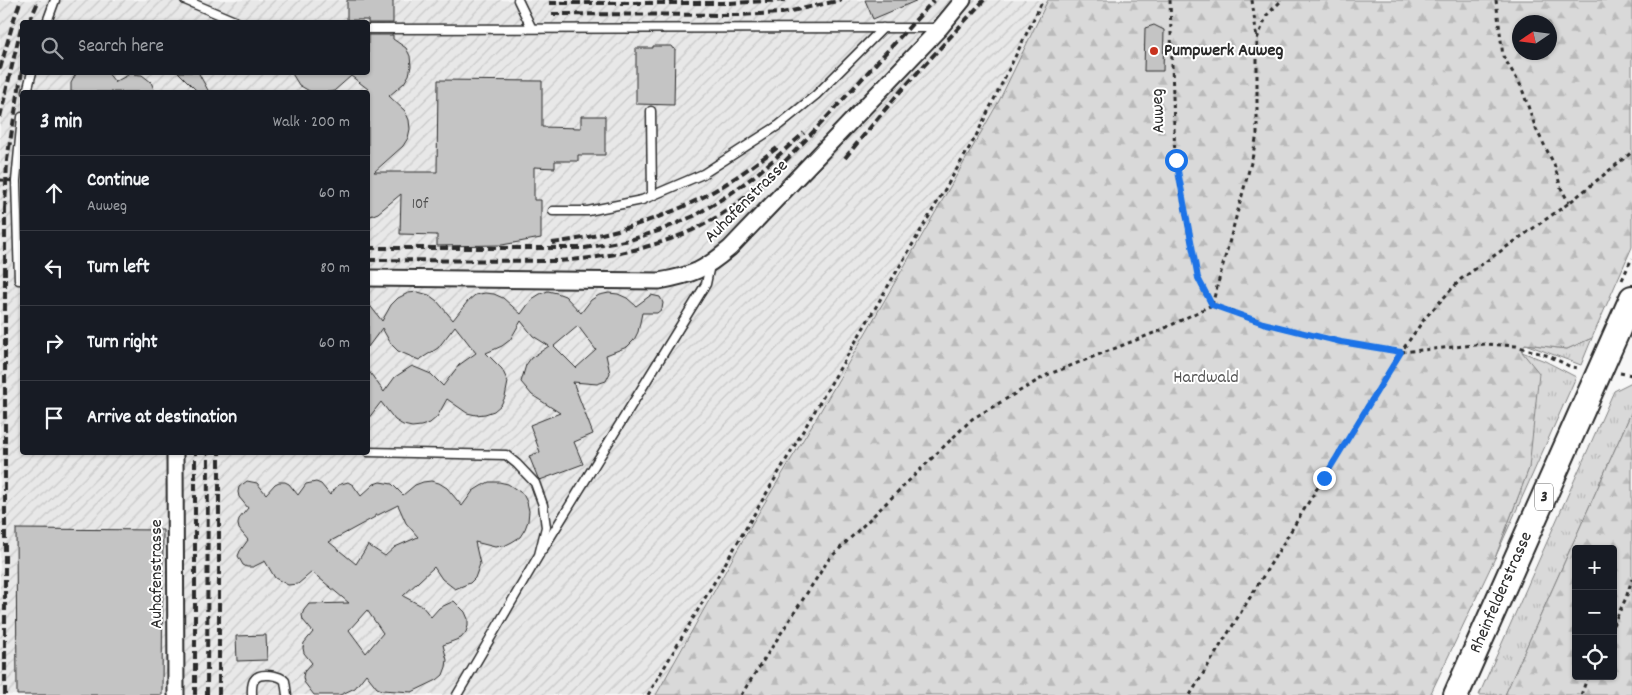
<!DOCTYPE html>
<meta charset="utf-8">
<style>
:root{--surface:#171b24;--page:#20242c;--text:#f1f3f6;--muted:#9ea1a6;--line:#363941}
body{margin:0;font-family:Dekko,sans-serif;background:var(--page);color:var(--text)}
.controls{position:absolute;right:15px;bottom:15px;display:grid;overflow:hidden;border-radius:5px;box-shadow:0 1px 4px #0004}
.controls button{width:45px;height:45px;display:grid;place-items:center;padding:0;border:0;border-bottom:1px solid var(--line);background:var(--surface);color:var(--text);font:25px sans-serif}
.compass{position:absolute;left:1512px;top:15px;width:45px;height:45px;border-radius:50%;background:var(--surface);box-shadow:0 1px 4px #0004;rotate:257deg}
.stop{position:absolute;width:15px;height:15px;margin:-11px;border:4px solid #1a73e8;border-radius:50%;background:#fff}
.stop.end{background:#1a73e8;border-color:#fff;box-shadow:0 1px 5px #0008}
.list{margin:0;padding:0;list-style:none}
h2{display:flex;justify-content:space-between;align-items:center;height:65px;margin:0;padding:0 20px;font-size:21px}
h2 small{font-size:16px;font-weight:400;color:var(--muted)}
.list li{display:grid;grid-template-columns:32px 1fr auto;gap:15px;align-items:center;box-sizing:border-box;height:75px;padding:0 20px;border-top:1px solid var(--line)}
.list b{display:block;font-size:19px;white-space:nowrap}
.list p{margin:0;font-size:16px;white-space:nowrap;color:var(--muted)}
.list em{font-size:16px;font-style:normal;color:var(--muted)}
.icon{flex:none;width:28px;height:28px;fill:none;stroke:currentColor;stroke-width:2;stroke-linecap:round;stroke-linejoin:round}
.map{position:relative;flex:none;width:1632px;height:695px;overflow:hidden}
.search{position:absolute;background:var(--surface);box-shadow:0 1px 4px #0004;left:20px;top:20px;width:350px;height:55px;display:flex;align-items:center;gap:12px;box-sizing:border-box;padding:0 18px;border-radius:5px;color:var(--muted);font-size:19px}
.panel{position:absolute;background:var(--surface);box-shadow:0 1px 4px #0004;left:20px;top:90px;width:350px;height:365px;border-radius:5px}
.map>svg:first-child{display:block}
.industrial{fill:url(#industrial-furrows);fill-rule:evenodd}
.grass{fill:url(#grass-tufts);stroke:#828282}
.forest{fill:url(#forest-firs);stroke:#828282;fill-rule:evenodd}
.building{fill:#c4c4c4;stroke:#2b2b2b;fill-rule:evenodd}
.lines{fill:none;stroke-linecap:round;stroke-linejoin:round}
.lane-casing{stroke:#2b2b2b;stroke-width:11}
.street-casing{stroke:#2b2b2b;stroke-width:19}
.primary-casing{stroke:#2b2b2b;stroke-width:28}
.path{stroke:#2b2b2b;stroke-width:3;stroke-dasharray:4 4;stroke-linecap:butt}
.lane{stroke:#fff;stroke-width:8}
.street{stroke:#fff;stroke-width:15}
.primary{stroke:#fff;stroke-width:24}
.rail{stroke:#2b2b2b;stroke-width:4;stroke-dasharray:8 4;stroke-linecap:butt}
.path-bridge{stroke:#2b2b2b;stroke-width:3;stroke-dasharray:4 4;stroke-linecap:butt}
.route{stroke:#1a73e8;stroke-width:6}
.poi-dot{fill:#c8321e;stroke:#fff;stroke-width:2}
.labels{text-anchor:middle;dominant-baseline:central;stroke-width:4;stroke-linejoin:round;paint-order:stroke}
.number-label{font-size:15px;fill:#515151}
.shield{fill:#fff;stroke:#6b6b6b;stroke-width:1}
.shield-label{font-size:16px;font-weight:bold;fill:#2b2b2b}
.poi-label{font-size:18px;font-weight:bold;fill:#2b2b2b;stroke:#fff;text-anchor:start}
.street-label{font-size:18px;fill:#2b2b2b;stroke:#fff}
.park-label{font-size:18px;fill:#565656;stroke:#fff}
</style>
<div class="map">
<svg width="1632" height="695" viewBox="0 0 1632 695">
<defs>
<pattern id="industrial-furrows" width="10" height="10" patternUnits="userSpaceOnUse" patternTransform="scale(1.25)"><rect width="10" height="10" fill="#e8e8e8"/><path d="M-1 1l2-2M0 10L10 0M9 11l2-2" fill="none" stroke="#c7c7c7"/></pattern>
<pattern id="grass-tufts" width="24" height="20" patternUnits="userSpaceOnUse" patternTransform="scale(1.25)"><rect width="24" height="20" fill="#d9d9d9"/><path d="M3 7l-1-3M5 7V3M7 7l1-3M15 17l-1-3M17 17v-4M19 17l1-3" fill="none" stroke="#bababa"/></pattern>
<pattern id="forest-firs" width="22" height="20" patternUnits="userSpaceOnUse" patternTransform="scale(1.25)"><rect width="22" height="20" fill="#d9d9d9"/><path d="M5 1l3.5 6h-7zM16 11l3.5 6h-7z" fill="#bababa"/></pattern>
</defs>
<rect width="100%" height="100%" fill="#f7f7f7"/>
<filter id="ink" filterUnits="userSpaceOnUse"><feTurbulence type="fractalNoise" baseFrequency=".02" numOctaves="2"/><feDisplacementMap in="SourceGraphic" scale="10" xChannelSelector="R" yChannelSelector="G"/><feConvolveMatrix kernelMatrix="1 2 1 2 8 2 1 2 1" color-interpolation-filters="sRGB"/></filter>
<g filter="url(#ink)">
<!-- industrial -->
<path class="industrial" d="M0,0H1048L999,101L942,201L817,417L753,522L656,695H0ZM22,22H368V72H22ZM22,92H368V452H22Z"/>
<!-- grass -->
<g class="grass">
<polygon points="1592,338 1581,365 1525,344 1567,349"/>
<polygon points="1522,352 1545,361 1576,377 1495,558 1529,468"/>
<polygon points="1632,382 1632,411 1505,695 1479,695 1614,391"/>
</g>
<!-- forest -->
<g class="forest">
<path d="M1048,0H1632V247L1592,338L1567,349L1525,344L1522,352L1539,373L1529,468L1495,558L1430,695H656L753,522L817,417L942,201L999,101ZM1520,22H1550V52H1520Z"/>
<path d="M1632,411V695H1505ZM1576,549H1613V676H1576Z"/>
</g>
<!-- building -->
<g class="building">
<polygon points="347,0 393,0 393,23 368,23 368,20 347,20"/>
<polygon points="865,0 918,0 873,19"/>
<polygon points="1154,25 1164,30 1163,71 1144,71 1145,28"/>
<polygon points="368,35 393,35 393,39 406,48 410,56 411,66 409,75 404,83 389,96 405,111 409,120 410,129 408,138 403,146 374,172 437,172 438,80 542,81 542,127 581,128 581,116 605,116 605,155 578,155 578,161 555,161 555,168 534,167 534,200 541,200 541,238 502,245 437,246 437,235 400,234 401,194 378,213 368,217 368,89 351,76 334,91 329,92 311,92 299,85 291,72 368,72"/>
<polygon points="653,46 672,46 672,48 675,49 674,105 636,104 636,48 653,48"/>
<polygon points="77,72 107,72 115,82 130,74 142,75 151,82 155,92 71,92 71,83"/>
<polygon points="178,72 198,72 209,92 198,92"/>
<path d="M548,291L557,293L565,296L581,313L591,300L599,295L609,293L618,294L627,298L636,306L651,295L660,297L663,303L662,309L657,313H642L638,332L634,340L627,347L606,355L610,373L606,381L597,384L573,382L593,434L574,442L583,464L540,480L538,478L529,456L540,452L530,425L560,413L532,395L521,382L526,365L531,358L549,346L533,336L521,321L510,340L502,346L486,353L502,369L508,382L505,397L501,405L494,411L485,414L476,415L467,413L447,399L437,417L430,423L421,426L412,427L403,425L395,420L381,402L368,419V370L384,392L395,377L412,366L431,374L443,386L459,365L476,353L455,326L438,348L419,360L398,351L391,344L382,328L368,347V303L382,321L391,305L398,298L408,293L418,292L429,295L437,301L453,320L468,301L475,295L485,293L494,294L503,298L521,314L532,299L540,294ZM578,326L596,350L576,368L554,346Z"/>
<path d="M247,481L257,483L266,494L275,484L279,482H285L289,484L298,495L306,484L316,482L321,484L330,495L338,485L348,482L353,485L361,496L374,484L380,482L392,484L403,495L415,485L423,482L431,481L439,483L447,488L462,506L473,491L481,486L489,482H499L508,484L523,494L527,502L529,511L528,521L525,529L520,537L512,542L504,546L495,547L475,542L480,564L475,578L470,583L455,589L442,579L434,567L403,596L422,606L431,617L439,608L454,601L465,612L468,619V626L466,632L461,638L443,645L447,660L446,667L443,675L437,680L412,692L382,690L377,688L366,674L355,688L340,695H314L304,682L303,677L304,672L312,663L304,653L303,648L304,643L313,632L303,620L302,615L304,610L309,604L349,603L312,572L298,584L288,585L275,578L265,561L253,567H247L243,565L238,556L240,551L248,540L239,529L238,524L239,519L248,508L239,497L238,492L239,487ZM398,505L406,523L418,537L395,547L385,556L368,545L356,564L329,542L375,517V515H378ZM367,610L383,633L366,653L349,630Z"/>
<polygon points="16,529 163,530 162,695 17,695"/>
<polygon points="266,635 267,660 237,661 236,636"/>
</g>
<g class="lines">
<defs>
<g id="lane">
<polyline points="185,0 237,22"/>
<polyline points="518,0 531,27"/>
<polyline points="47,22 55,0"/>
<polyline points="368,29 938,28"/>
<polyline points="27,92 32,72"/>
<polyline points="651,111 652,196"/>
<polyline points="22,117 16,181 19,280 22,280"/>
<polyline points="553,211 588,211 642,200 703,174 779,125 816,95 883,28"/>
<polyline points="368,452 506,455 517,464 535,483 543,505 546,527 539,555 457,695"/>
<polyline points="543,549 706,284 710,265"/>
<path d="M252,695C252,690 251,683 255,679C260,672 280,675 285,681L287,695"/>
</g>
<g id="street">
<path d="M368,278L659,281C693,275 704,270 730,248L940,28L963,0"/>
<polyline points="175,452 176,695"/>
</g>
<g id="primary">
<path id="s1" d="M1456,695L1632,298"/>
</g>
</defs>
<!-- lane casing -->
<use href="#lane" class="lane-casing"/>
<!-- street casing -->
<use href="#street" class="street-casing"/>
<!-- primary casing -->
<use href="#primary" class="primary-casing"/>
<!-- path -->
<g class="path">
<polyline points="1170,0 1175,160 1198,278 1211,304"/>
<polyline points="1252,0 1257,39"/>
<polyline points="1496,0 1503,56 1521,86 1536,129 1554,164 1561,188 1569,203"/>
<polyline points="1622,280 1632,258"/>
<polyline points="1212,305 1252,159 1257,134 1257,39 1267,15 1282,0"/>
<polyline points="1620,373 1632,375"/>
<polyline points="1613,625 1626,598 1632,579"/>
<polyline points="648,695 975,138 1043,0"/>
<polyline points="741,695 829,559 972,419 1047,375 1159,331 1212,305 1263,323 1341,342 1401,352 1486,344 1516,346 1549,356 1571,367 1579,368"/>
<polyline points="1190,695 1401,352 1425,318 1461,279 1569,203 1632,152"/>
<polyline points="1581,695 1588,676"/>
</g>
<!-- lane -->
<use href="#lane" class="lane"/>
<!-- street -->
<use href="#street" class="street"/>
<!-- primary -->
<use href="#primary" class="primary"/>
<!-- rail -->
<g class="rail">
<polyline points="549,3 730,3 785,0"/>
<polyline points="552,14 738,15 782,13 842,0"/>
<polyline points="29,22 39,0"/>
<polyline points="0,69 14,19 21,0"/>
<polyline points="0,117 22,23"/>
<polyline points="845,158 898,94 984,0"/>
<polyline points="5,210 7,160 22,71"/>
<path d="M552,243C604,236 651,223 697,200C726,186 752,166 777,148"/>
<polyline points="368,248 585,248 630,240 661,230 694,216 730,194 757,174 804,133"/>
<path d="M368,260L557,261C606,258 652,249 697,228C748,203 788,159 826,118C862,79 898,39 934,0"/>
<polyline points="5,695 5,205"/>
<polyline points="195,695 195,452"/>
<polyline points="207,695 208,452"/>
<polyline points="219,695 219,452"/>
</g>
<!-- path-bridge -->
<polyline class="path-bridge" points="0,180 16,181"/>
</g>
</g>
<g class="lines" filter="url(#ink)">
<!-- route -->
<polyline class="route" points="1176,160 1198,278 1212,305 1263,323 1341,342 1401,352 1324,478"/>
</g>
<!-- markers -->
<circle class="poi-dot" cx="1154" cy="51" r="5"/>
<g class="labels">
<!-- number labels -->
<g class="number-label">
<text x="420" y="205">10f</text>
</g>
<!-- shield labels -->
<rect class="shield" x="1535" y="483.5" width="18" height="27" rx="4"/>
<g class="shield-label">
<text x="1544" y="497">3</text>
</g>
<!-- poi labels -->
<g class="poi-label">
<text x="1164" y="51">Pumpwerk Auweg</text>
</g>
<!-- street labels -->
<g class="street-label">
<text transform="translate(1159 111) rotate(-92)">Auweg</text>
<text transform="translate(747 202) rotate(-45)">Auhafenstrasse</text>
<text transform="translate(157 574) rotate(-90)">Auhafenstrasse</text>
<text stroke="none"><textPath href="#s1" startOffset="112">Rheinfelderstrasse</textPath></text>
</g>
<!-- park labels -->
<g class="park-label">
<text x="1206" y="378">Hardwald</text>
</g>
</g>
</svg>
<div class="controls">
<button>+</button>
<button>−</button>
<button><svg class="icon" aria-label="locate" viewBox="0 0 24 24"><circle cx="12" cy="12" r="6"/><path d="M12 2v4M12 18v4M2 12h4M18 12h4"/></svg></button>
</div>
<svg class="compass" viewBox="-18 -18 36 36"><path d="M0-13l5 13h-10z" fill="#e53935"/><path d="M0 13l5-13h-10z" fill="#9ea1a6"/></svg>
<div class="stop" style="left:1176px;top:160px"></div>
<div class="stop end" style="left:1324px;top:478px"></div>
<div class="search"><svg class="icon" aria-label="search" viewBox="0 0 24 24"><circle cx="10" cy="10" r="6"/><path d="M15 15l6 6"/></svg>Search here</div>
<section class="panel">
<h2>3 min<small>Walk · 200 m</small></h2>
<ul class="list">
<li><svg class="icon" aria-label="ahead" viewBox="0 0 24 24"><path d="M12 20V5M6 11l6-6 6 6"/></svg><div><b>Continue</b><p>Auweg</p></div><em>60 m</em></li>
<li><svg class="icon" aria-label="left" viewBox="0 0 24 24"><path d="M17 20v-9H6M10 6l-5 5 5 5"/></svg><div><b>Turn left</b></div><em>80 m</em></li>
<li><svg class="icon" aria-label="right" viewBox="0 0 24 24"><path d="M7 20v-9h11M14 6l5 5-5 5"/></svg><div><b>Turn right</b></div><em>60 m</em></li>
<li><svg class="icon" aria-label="arrive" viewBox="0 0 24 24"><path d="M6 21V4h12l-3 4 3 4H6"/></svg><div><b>Arrive at destination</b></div></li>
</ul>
</section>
</div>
